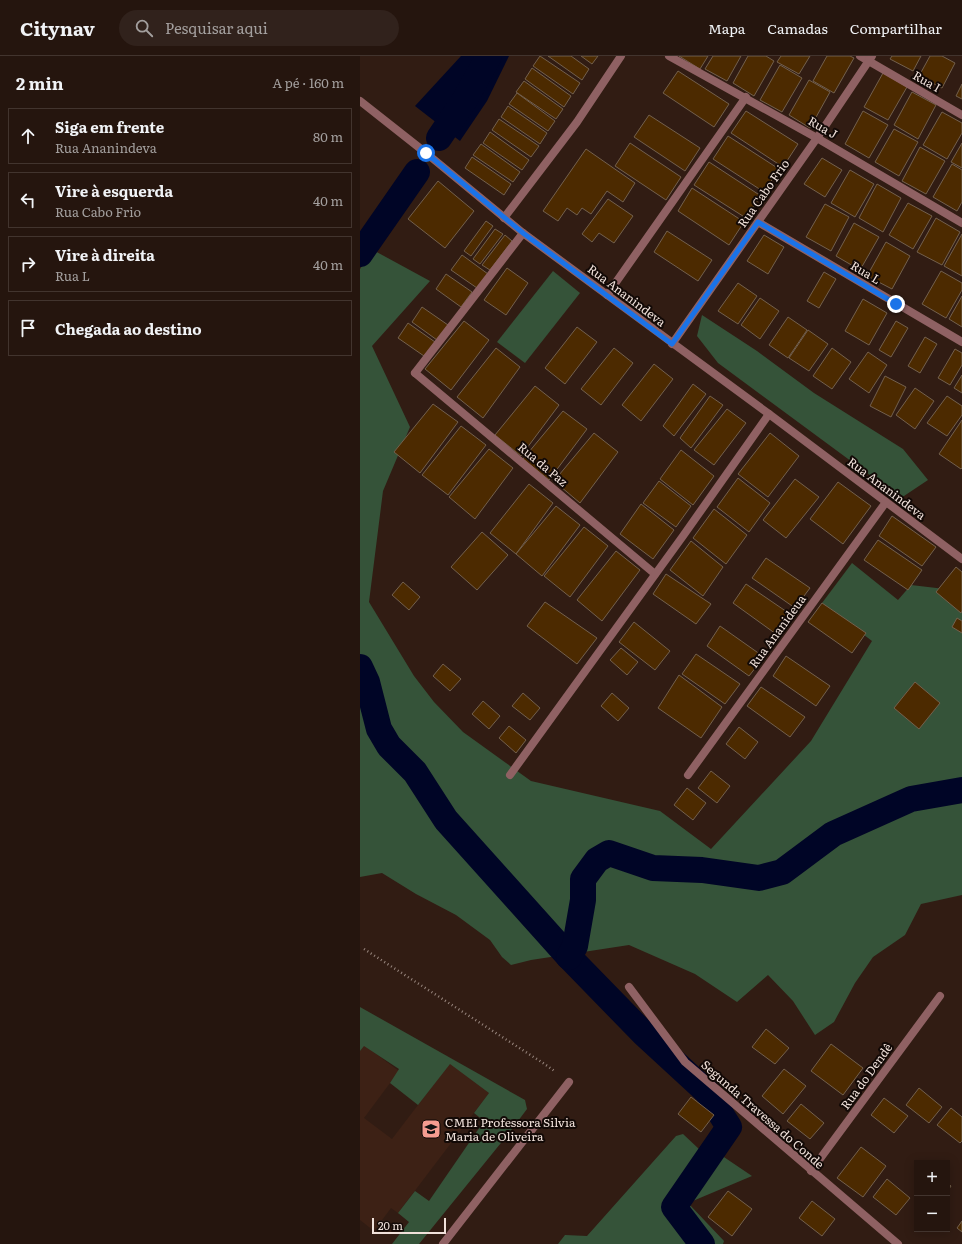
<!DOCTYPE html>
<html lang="pt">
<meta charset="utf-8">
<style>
:root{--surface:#25150e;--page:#31221c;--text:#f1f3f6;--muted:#a39f9e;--line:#42342e}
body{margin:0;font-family:Literata,serif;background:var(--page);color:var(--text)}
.controls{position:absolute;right:12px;bottom:12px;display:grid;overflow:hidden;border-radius:0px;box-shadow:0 2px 10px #0003}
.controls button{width:36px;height:36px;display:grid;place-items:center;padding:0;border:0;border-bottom:1px solid var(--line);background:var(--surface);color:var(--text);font:20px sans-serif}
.scale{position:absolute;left:12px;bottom:10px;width:74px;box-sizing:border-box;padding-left:4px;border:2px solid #f0e1da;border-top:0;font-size:11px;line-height:14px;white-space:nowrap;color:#f0e1da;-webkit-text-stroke:3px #120906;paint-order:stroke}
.stop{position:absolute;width:12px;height:12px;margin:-9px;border:3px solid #1a73e8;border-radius:50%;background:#fff}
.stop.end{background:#1a73e8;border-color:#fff;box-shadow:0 1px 4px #0008}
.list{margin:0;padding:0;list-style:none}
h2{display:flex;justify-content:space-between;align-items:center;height:52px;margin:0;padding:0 16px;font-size:17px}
h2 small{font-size:13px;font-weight:400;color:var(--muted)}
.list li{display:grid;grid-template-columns:26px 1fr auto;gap:12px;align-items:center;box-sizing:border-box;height:56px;margin:0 8px 8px;padding:0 8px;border:1px solid var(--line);border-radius:0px}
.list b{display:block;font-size:15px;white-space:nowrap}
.list p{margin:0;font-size:13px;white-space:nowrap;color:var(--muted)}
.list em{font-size:13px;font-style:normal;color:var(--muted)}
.icon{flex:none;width:22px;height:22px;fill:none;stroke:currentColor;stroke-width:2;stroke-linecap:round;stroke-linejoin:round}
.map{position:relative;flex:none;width:602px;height:1188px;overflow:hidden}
header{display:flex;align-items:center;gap:24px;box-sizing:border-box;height:56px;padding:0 20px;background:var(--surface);border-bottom:1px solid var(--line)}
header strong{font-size:19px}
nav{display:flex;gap:22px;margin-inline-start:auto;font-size:14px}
.search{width:280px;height:36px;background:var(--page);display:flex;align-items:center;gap:10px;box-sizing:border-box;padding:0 14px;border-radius:22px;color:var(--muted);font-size:15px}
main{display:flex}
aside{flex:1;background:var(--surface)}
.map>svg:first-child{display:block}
.built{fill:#3d2115}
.green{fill:#355339}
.water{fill:#000526}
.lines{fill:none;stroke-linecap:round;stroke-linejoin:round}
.canal{stroke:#000526;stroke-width:26}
.building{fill:#4c2a00;stroke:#73604d}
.path{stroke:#98867e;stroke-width:2.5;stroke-dasharray:1 3;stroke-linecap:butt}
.lane{stroke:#8f6163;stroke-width:8}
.street{stroke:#8f6163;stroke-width:8}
.route{stroke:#1a73e8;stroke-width:5}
.labels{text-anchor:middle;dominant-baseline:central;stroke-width:4;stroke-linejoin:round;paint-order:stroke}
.street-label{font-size:12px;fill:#f0e1da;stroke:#120906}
.poi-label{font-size:12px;fill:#f0e1da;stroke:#120906;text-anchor:start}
</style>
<header>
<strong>Citynav</strong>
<div class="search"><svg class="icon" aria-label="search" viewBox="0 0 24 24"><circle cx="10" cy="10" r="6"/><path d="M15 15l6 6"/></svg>Pesquisar aqui</div>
<nav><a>Mapa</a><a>Camadas</a><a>Compartilhar</a></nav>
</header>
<main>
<aside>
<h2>2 min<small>A pé · 160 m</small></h2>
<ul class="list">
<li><svg class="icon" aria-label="ahead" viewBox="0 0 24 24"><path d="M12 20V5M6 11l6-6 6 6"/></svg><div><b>Siga em frente</b><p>Rua Ananindeva</p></div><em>80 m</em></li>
<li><svg class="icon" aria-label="left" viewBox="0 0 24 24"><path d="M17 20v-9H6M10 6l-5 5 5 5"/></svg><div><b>Vire à esquerda</b><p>Rua Cabo Frio</p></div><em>40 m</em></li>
<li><svg class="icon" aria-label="right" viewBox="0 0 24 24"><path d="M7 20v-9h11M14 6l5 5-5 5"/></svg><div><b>Vire à direita</b><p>Rua L</p></div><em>40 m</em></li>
<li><svg class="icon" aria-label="arrive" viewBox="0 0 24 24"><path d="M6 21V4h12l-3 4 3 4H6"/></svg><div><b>Chegada ao destino</b></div></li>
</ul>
</aside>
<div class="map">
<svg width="602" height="1188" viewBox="0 0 602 1188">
<rect width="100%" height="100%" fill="#311c13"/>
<!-- built -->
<polygon class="built" points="4,989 39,1015 4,1062 32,1083 90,1007 129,1037 38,1157 31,1152 14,1175 0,1164 0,995"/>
<!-- green -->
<g class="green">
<polygon points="13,194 70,225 12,290 50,371 23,435 9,546 54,620 74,646 103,676 171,725 300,755 351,793 451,685 512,585 462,547 492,507 538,544 551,529 602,535 602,839 561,848 545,879 513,901 495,927 474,966 455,979 433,945 408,919 377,946 335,918 269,889 171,904 151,909 142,901 130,884 96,859 56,838 22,817 0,821 0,213"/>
<polygon points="193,215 220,237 165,307 137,286"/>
<polygon points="342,259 397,295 454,337 543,393 568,424 541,442 358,307 337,280"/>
<polygon points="0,951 165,1044 167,1053 149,1077 59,1188 32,1188 49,1166 38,1157 55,1135 69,1145 124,1065 114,1057 129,1037 90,1008 58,1049 30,1027 39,1013 4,990 0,995"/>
<polygon points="323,1078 340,1094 352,1093 392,1120 328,1147 364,1185 363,1188 198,1188 205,1179 227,1180 316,1080"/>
</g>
<!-- water -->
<polygon class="water" points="101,0 149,0 127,45 100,85 55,50"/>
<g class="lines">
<!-- canal -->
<g class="canal">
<polyline points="79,82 104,45 129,0"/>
<polyline points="0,198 57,116"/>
<polyline points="0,611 7,626 19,673 29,690 55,716 86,764 209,901 284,978 347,1036 369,1071 314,1151 342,1188"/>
<polyline points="209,901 215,890 223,844 223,823 237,804 249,797 293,812 342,814 399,822 422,816 473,778 551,743 602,734"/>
</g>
</g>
<!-- building -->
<g class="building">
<polygon points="180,0 220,27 213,38 173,10"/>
<polygon points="188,0 211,0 229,13 222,24"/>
<polygon points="221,0 238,0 232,8"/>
<polygon points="319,0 348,0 340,13"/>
<polygon points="353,0 381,0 367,25 345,13"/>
<polygon points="388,0 406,0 414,5 394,40 373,27"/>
<polygon points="421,0 450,0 439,18 417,6"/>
<polygon points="467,0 490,0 494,2 474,37 453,25"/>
<polygon points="532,0 561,0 553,15 530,3"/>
<polygon points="570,0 582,0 595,7 582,32 559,20"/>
<polygon points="420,9 442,22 422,56 400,44"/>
<polygon points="172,12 211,40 204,51 165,23"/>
<polygon points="318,15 369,48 354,71 303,37"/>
<polygon points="523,17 547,31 528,64 504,51"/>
<polygon points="449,24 470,36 450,72 429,59"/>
<polygon points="164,25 203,53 196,63 156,36"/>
<polygon points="602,28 602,43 596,40"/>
<polygon points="552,36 576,49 558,83 534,69"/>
<polygon points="157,37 195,65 188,75 149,48"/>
<polygon points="148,50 187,77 180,88 141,61"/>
<polygon points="386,55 438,88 423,111 371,77"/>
<polygon points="503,55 528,69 509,102 485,88"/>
<polygon points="582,56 602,67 602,77 587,103 563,89"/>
<polygon points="289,59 340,92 325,115 274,81"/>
<polygon points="139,63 179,90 171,101 132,74"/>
<polygon points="534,73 558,86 539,120 515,106"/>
<polygon points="130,76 169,104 162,114 123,87"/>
<polygon points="368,80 419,113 404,136 353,103"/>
<polygon points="270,87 321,121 306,144 255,110"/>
<polygon points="602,87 602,112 591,106"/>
<polygon points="121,88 160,116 153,126 113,99"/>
<polygon points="560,91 585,105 566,138 542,125"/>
<polygon points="226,93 275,127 263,146 247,135 231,158 222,152 217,159 207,152 198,165 183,155"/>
<polygon points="112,101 151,128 144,139 105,112"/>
<polygon points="462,102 482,114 465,141 444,128"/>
<polygon points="349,106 401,140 386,162 334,129"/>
<polygon points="592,108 602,114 602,146 597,155 573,141"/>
<polygon points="490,114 514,128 495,161 471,147"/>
<polygon points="78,125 114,155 85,192 48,163"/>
<polygon points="517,128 541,142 523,176 499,162"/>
<polygon points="332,132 384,166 369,189 318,155"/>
<polygon points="248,143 273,160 254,187 239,177 232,186 222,178"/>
<polygon points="548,147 572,160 553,193 529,179"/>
<polygon points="465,148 489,161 471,195 446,181"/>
<polygon points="576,162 600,176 582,209 557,196"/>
<polygon points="126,165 133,170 111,200 104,195"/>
<polygon points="494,167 519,181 500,214 476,200"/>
<polygon points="135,173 143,178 120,208 113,203"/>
<polygon points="307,175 352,204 338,225 294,196"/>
<polygon points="602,178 602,220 584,210"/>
<polygon points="145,179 152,185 130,214 122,209"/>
<polygon points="404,179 424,191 408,218 387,205"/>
<polygon points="526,186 550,200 532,233 507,220"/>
<polygon points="102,199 128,218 117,232 91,214"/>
<polygon points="147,212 168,227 146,259 124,244"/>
<polygon points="581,215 602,227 602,234 586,262 562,248"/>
<polygon points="464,216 476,223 459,252 447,245"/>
<polygon points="86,218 112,236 101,251 76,233"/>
<polygon points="378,227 397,240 378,268 358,255"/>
<polygon points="602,240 602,271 589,263"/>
<polygon points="400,242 419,255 400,283 381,269"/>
<polygon points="503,243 527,257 509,289 485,275"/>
<polygon points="62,251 88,269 77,284 52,266"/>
<polygon points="428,261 447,274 428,302 409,289"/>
<polygon points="104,265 129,284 91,334 65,313"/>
<polygon points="536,265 548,272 531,301 519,294"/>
<polygon points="48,267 75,286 64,300 38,282"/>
<polygon points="217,271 237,286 205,328 185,312"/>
<polygon points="448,274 468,288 449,315 429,302"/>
<polygon points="565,281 577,288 560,317 548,310"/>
<polygon points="136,292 160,311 123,362 97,341"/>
<polygon points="254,292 273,307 241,349 221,333"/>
<polygon points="472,292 491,306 472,333 453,320"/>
<polygon points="595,293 602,297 602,309 590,329 578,322"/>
<polygon points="508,296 527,309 509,337 489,323"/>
<polygon points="294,308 313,323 281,365 262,349"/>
<polygon points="602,319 602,337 594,332"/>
<polygon points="525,320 546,331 531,361 510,350"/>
<polygon points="333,328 346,338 314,380 303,370"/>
<polygon points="175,330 199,349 161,400 135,379"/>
<polygon points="555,332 574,345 555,373 536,359"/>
<polygon points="350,340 363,349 331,392 320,382"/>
<polygon points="587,340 602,350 602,359 587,380 567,367"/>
<polygon points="73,348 98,366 60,417 34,396"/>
<polygon points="367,353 386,367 354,409 334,394"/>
<polygon points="203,355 227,373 189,424 163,403"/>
<polygon points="602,364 602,412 601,413 579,398"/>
<polygon points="101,370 126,389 88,439 62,419"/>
<polygon points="234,377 258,396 220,447 194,425"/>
<polygon points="410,377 439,400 408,441 378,418"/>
<polygon points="129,393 153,412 115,463 89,441"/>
<polygon points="321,394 354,420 333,449 300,423"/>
<polygon points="378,422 410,447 389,476 357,451"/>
<polygon points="435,423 459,441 426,482 403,464"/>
<polygon points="299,425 331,450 316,471 283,447"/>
<polygon points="478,426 511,450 483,488 450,463"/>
<polygon points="169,428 193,447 156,498 130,477"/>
<polygon points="281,448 314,474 293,503 260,478"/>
<polygon points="196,450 220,469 182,520 156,498"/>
<polygon points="354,453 387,479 366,508 333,482"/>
<polygon points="532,460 576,491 562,510 519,480"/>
<polygon points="224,471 248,490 210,541 184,520"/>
<polygon points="122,476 148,499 117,534 91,511"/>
<polygon points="518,484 562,514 548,534 504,504"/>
<polygon points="331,485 363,511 343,540 310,514"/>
<polygon points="256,495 280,514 242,565 217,544"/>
<polygon points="406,502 450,532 435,552 392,522"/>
<polygon points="596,511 602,516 602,555 601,557 576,536"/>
<polygon points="306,518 351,548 336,568 293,538"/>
<polygon points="43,526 60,541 49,554 32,539"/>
<polygon points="386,528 430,558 416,578 373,547"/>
<polygon points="185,546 237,582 217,608 167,570"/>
<polygon points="462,547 506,577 492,597 448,566"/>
<polygon points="597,562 602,565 602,577 592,571"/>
<polygon points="274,566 310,595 295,614 259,586"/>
<polygon points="360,570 404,601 389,620 347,590"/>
<polygon points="261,592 278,606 267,619 250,604"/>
<polygon points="336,598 380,628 365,648 322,618"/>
<polygon points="426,600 470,630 456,650 413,620"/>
<polygon points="83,608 101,623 90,635 73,620"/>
<polygon points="319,619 362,651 341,682 298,652"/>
<polygon points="555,626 580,647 559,673 534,652"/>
<polygon points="401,631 445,661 430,681 387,650"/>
<polygon points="163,637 180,652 170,664 152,650"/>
<polygon points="252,637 269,652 258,665 241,650"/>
<polygon points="123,645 140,660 129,673 112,658"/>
<polygon points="149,670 166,684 156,697 139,682"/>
<polygon points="379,671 398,686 385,703 366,688"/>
<polygon points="351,715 370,730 357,747 338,732"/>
<polygon points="327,732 346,747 333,764 314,749"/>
<polygon points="406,973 429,992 415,1008 392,991"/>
<polygon points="471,988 503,1012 483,1039 451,1015"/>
<polygon points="424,1013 446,1030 423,1058 402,1040"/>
<polygon points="559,1032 582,1051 569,1067 546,1049"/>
<polygon points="331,1041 354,1059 341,1076 318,1058"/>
<polygon points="524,1042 548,1060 534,1077 511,1059"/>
<polygon points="441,1048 464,1067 450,1083 427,1065"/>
<polygon points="591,1052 602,1061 602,1085 600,1087 577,1069"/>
<polygon points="501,1091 526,1110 503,1141 477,1122"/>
<polygon points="527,1123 550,1142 536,1159 513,1141"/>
<polygon points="587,1127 591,1130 587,1136"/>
<polygon points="368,1135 392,1153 372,1180 348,1161"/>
<polygon points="452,1145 475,1163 462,1180 439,1162"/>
<polygon points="602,1165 602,1176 597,1172"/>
</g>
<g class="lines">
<!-- path -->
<polyline class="path" points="4,893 183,1007 196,1016"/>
<!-- lane -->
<g class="lane">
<polyline points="247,239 386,41"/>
<polyline points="55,317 163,177"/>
</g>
<!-- street -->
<g class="street">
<polyline points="309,0 457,82 602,167"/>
<polyline points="500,0 602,59"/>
<polyline points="0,45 66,97 163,177 409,358 602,503"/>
<polyline points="144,162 217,66 261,0"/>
<polyline points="398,166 602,286"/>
<polyline points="312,288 457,82 512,0"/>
<polyline points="55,317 295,518"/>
<polyline points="150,719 323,480 409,358"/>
<polyline points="328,719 526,446"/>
<polyline points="269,931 325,1006 538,1188"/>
<polyline points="451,1115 580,940"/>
<polyline points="83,1188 209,1026"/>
</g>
</g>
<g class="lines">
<!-- route -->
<polyline class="route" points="66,97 163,177 312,288 398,166 536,248"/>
</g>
<!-- icons -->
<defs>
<symbol id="school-square" viewBox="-11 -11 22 22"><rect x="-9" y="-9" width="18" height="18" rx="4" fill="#f59c90" stroke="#120906"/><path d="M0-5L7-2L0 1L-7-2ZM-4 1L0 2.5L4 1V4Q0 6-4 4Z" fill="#111"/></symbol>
</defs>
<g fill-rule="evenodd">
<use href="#school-square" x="60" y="1062" width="22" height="22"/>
</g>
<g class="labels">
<!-- street labels -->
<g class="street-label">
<text transform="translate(567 25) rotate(30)">Rua I</text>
<text transform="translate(463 71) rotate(30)">Rua J</text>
<text transform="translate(403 137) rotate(-55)">Rua Cabo Frio</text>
<text transform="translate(506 216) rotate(31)">Rua L</text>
<text transform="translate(267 239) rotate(37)">Rua Ananindeva</text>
<text transform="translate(183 408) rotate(40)">Rua da Paz</text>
<text transform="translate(527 432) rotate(37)">Rua Ananindeva</text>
<text transform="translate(417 575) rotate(-54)">Rua Ananideua</text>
<text transform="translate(506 1020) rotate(-54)">Rua do Dendê</text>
<text transform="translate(403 1058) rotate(41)">Segunda Travessa do Conde</text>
</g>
<!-- poi labels -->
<g class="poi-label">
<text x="85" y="1066">CMEI Professora Silvia<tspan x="85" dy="14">Maria de Oliveira</tspan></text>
</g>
</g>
</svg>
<div class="controls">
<button>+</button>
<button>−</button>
</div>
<div class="scale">20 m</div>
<div class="stop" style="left:66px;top:97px"></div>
<div class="stop end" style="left:536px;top:248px"></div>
</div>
</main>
